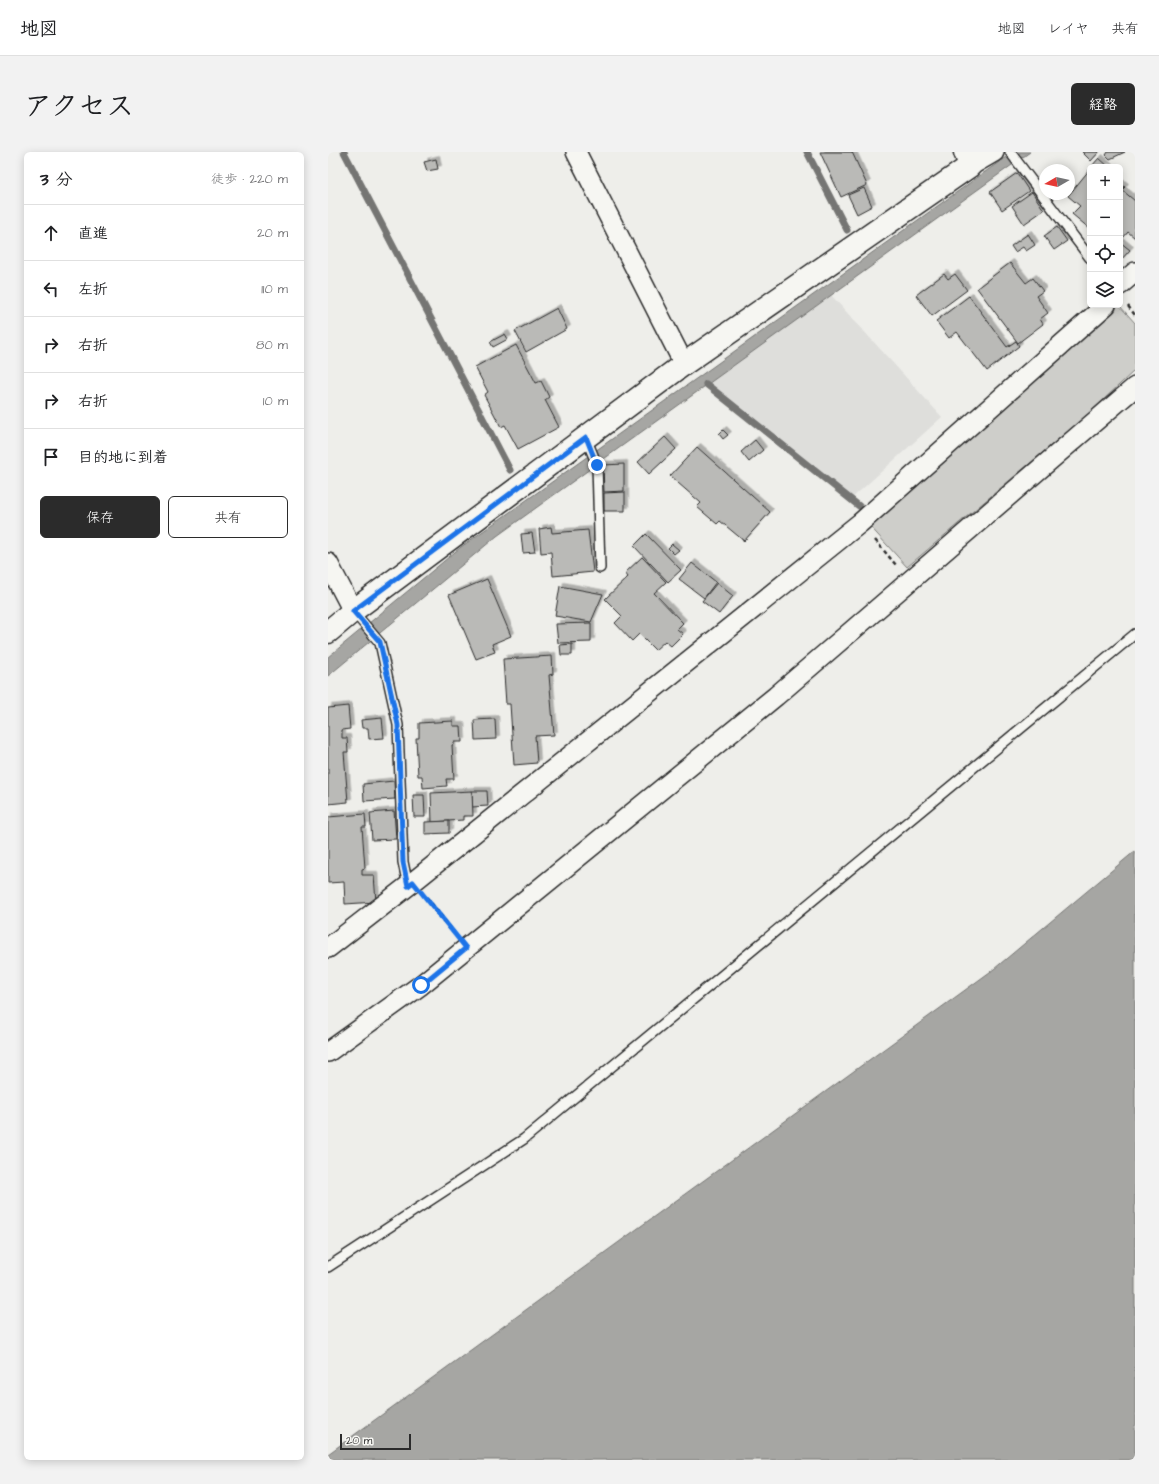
<!DOCTYPE html>
<html lang="ja">
<meta charset="utf-8">
<style>
:root{--surface:#fff;--page:#f2f2f2;--text:#202124;--muted:#757577;--line:#e0e0e0;--accent:#2b2b2b}
body{margin:0;font-family:"Architects Daughter","Klee One",sans-serif;background:var(--page);color:var(--text)}
.controls{position:absolute;right:12px;top:12px;display:grid;overflow:hidden;border-radius:6px;box-shadow:0 2px 10px #0003}
.controls button{width:36px;height:36px;display:grid;place-items:center;padding:0;border:0;border-bottom:1px solid var(--line);background:var(--surface);color:var(--text);font:20px sans-serif}
.compass{position:absolute;left:711px;top:12px;width:36px;height:36px;border-radius:50%;background:var(--surface);box-shadow:0 2px 10px #0003;rotate:261deg}
.scale{position:absolute;left:12px;bottom:10px;width:71px;box-sizing:border-box;padding-left:4px;border:2px solid #2b2b2b;border-top:0;font-size:11px;line-height:14px;white-space:nowrap;color:#2b2b2b;-webkit-text-stroke:3px #f6f6f2;paint-order:stroke}
.stop{position:absolute;width:12px;height:12px;margin:-9px;border:3px solid #1a73e8;border-radius:50%;background:#fff}
.stop.end{background:#1a73e8;border-color:#fff;box-shadow:0 1px 4px #0008}
.list{margin:0;padding:0;list-style:none}
h2{display:flex;justify-content:space-between;align-items:center;height:52px;margin:0;padding:0 16px;font-size:17px}
h2 small{font-size:13px;font-weight:400;color:var(--muted)}
.list li{display:grid;grid-template-columns:26px 1fr auto;gap:12px;align-items:center;box-sizing:border-box;height:56px;padding:0 16px;border-top:1px solid var(--line)}
.list b{display:block;font-size:15px;white-space:nowrap}
.list em{font-size:13px;font-style:normal;color:var(--muted)}
.actions{display:flex;gap:8px;padding:12px 16px}
.actions a{flex:1;padding:9px 0;border:1px solid var(--accent);border-radius:6px;text-align:center;font-size:14px;color:var(--accent)}
.actions .main{background:var(--accent);color:#fff}
.icon{flex:none;width:22px;height:22px;fill:none;stroke:currentColor;stroke-width:2;stroke-linecap:round;stroke-linejoin:round}
.map{position:relative;flex:none;width:807px;height:1308px;overflow:hidden;border-radius:6px}
header{display:flex;align-items:center;gap:24px;box-sizing:border-box;height:56px;padding:0 20px;background:var(--surface);border-bottom:1px solid var(--line)}
header strong{font-size:19px}
nav{display:flex;gap:22px;margin-inline-start:auto;font-size:14px}
.intro{display:flex;align-items:center;justify-content:space-between;box-sizing:border-box;height:96px;padding:0 24px}
h1{margin:0;font-size:28px}
.button{padding:10px 18px;border-radius:6px;background:var(--accent);color:#fff;font-size:14px;font-weight:700}
main{display:flex;gap:24px;padding:0 24px}
aside{flex:1;background:var(--surface);border-radius:6px;box-shadow:0 2px 10px #0003}
.map>svg:first-child{display:block}
.built{fill:#dededb}
.green{fill:#cececa;stroke:#7c7c7a}
.water{fill:#a6a6a3;stroke:#757573}
.lines{fill:none;stroke-linecap:round;stroke-linejoin:round}
.stream{stroke:#757573;stroke-width:7}
.building{fill:#babab7;stroke:#2b2b2b;filter:url(#shadow)}
.service-casing{stroke:#2b2b2b;stroke-width:12}
.minor-casing{stroke:#2b2b2b;stroke-width:22}
.tertiary-casing{stroke:#2b2b2b;stroke-width:25}
.path{stroke:#2b2b2b;stroke-width:2.5;stroke-dasharray:4 3;stroke-linecap:butt}
.service{stroke:#f6f6f2;stroke-width:9}
.minor{stroke:#f6f6f2;stroke-width:19}
.tertiary{stroke:#f6f6f2;stroke-width:22}
.route{stroke:#1a73e8;stroke-width:5}
</style>
<header>
<strong>地図</strong>
<nav><a>地図</a><a>レイヤ</a><a>共有</a></nav>
</header>
<div class="intro"><h1>アクセス</h1><a class="button">経路</a></div>
<main>
<aside>
<h2>3 分<small>徒歩 · 220 m</small></h2>
<ul class="list">
<li><svg class="icon" aria-label="ahead" viewBox="0 0 24 24"><path d="M12 20V5M6 11l6-6 6 6"/></svg><div><b>直進</b></div><em>20 m</em></li>
<li><svg class="icon" aria-label="left" viewBox="0 0 24 24"><path d="M17 20v-9H6M10 6l-5 5 5 5"/></svg><div><b>左折</b></div><em>110 m</em></li>
<li><svg class="icon" aria-label="right" viewBox="0 0 24 24"><path d="M7 20v-9h11M14 6l5 5-5 5"/></svg><div><b>右折</b></div><em>80 m</em></li>
<li><svg class="icon" aria-label="right" viewBox="0 0 24 24"><path d="M7 20v-9h11M14 6l5 5-5 5"/></svg><div><b>右折</b></div><em>10 m</em></li>
<li><svg class="icon" aria-label="arrive" viewBox="0 0 24 24"><path d="M6 21V4h12l-3 4 3 4H6"/></svg><div><b>目的地に到着</b></div></li>
</ul>
<div class="actions"><a class="main">保存</a><a>共有</a></div>
</aside>
<div class="map">
<svg width="807" height="1308" viewBox="0 0 807 1308">
<defs>
<filter id="shadow"><feDropShadow dx="3.5" dy="-3.5" stdDeviation="0" flood-color="#0004"/></filter>
</defs>
<rect width="100%" height="100%" fill="#eeeeea"/>
<filter id="ink" filterUnits="userSpaceOnUse"><feTurbulence type="fractalNoise" baseFrequency=".025" numOctaves="2"/><feDisplacementMap in="SourceGraphic" scale="8" xChannelSelector="R" yChannelSelector="G"/><feConvolveMatrix kernelMatrix="1 2 1 2 8 2 1 2 1" color-interpolation-filters="sRGB"/></filter>
<g filter="url(#ink)">
<!-- built -->
<polygon class="built" points="503,143 614,265 523,347 378,232"/>
<!-- green -->
<polygon class="green" points="784,153 791,153 807,171 807,218 758,264 579,415 539,371"/>
<!-- water -->
<g class="water">
<polygon points="685,0 702,0 169,384 0,524 0,505 133,395"/>
<polygon points="807,699 807,1308 0,1308 0,1302 666,817"/>
</g>
<g class="lines">
<!-- stream -->
<g class="stream">
<polyline points="16,0 182,318"/>
<polyline points="479,0 519,78"/>
<polyline points="378,232 531,354"/>
</g>
</g>
<!-- building -->
<g class="building">
<polygon points="492,0 524,0 539,33 513,45"/>
<polygon points="754,0 771,0 763,9"/>
<polygon points="780,0 797,0 782,7 778,3"/>
<polygon points="771,6 781,15 763,15"/>
<polygon points="108,7 110,17 99,19 96,10"/>
<polygon points="762,17 762,77 744,62 752,54 740,44"/>
<polygon points="689,21 701,39 674,58 662,40"/>
<polygon points="792,31 797,35 794,38 807,49 807,86 800,80 795,86 792,83"/>
<polygon points="536,36 544,54 529,62 520,43"/>
<polygon points="704,40 716,58 696,72 684,54"/>
<polygon points="729,75 739,89 726,98 716,84"/>
<polygon points="700,82 707,93 698,99 695,95 687,100 683,94"/>
<polygon points="792,90 802,98 792,109"/>
<polygon points="682,111 698,131 705,126 715,139 708,144 720,161 712,167 715,172 690,191 649,136"/>
<polygon points="616,122 620,127 627,122 639,138 604,164 588,143"/>
<polygon points="641,144 679,195 688,189 691,194 659,219 629,180 621,186 608,169"/>
<polygon points="229,156 239,177 198,200 187,179"/>
<polygon points="177,182 180,187 165,195 162,190"/>
<polygon points="188,193 208,231 213,229 221,245 217,248 231,275 190,297 177,273 173,275 156,243 160,240 147,215"/>
<polygon points="395,278 400,283 395,287 391,282"/>
<polygon points="337,285 348,297 321,322 310,310"/>
<polygon points="427,288 435,298 421,310 413,300"/>
<polygon points="369,295 442,360 416,389 392,369 389,372 369,355 373,351 342,324"/>
<polygon points="296,312 296,339 276,340 275,313"/>
<polygon points="297,340 297,359 276,359 276,341"/>
<polygon points="223,375 224,381 260,378 265,420 225,424 223,400 213,401 211,377"/>
<polygon points="204,381 207,400 195,401 193,382"/>
<polygon points="318,382 353,418 340,430 306,394"/>
<polygon points="344,392 351,398 346,402 340,396"/>
<polygon points="314,405 338,430 326,441 355,471 349,477 355,482 343,494 337,489 327,498 311,482 304,489 287,471 294,464 277,447 300,425 297,421"/>
<polygon points="364,411 388,430 376,446 351,427"/>
<polygon points="159,427 183,484 164,492 167,500 148,507 121,443"/>
<polygon points="389,431 405,444 391,462 374,449"/>
<polygon points="232,434 275,442 263,470 227,464"/>
<polygon points="263,471 263,490 230,491 228,472"/>
<polygon points="244,492 244,503 233,503 232,493"/>
<polygon points="224,504 225,522 221,523 226,583 207,584 209,611 186,613 182,552 178,552 175,507"/>
<polygon points="20,554 22,577 14,578 14,586 19,586 20,600 16,600 20,650 0,652 0,556"/>
<polygon points="54,566 56,586 41,587 40,576 34,576 33,568"/>
<polygon points="167,567 168,587 147,588 146,568"/>
<polygon points="125,569 125,574 133,574 134,590 126,590 126,593 124,593 126,627 118,627 119,634 95,636 94,624 90,624 88,586 91,586 91,571"/>
<polygon points="66,629 67,647 36,649 35,632"/>
<polygon points="144,639 159,639 160,654 144,655"/>
<polygon points="144,639 145,664 135,664 135,668 104,670 103,641"/>
<polygon points="85,643 96,643 97,665 86,665"/>
<polygon points="66,659 68,687 44,688 42,661"/>
<polygon points="37,662 38,675 34,675 37,716 34,717 34,723 46,723 48,750 17,752 16,730 0,731 0,665"/>
<polygon points="121,669 121,681 97,682 97,670"/>
</g>
<g class="lines">
<defs>
<g id="service">
<polyline points="682,0 762,106"/>
<polyline points="258,286 269,313 272,416"/>
<polyline points="25,459 52,491 70,573 75,710 80,734"/>
<polyline points="0,1115 196,987 807,482"/>
</g>
<g id="minor">
<polyline points="248,0 356,212"/>
<polyline points="642,14 666,0"/>
<polyline points="792,133 807,120"/>
<polyline points="0,411 25,459"/>
<polyline points="0,796 85,730 532,371 778,153"/>
<polyline points="0,900 93,833 448,544 807,235"/>
</g>
<polyline id="tertiary" points="0,480 25,459 356,212 642,14 637,0"/>
</defs>
<!-- service casing -->
<use href="#service" class="service-casing"/>
<!-- minor casing -->
<use href="#minor" class="minor-casing"/>
<!-- tertiary casing -->
<use href="#tertiary" class="tertiary-casing"/>
<!-- path -->
<g class="path">
<polyline points="800,154 807,163"/>
<polyline points="547,388 568,413"/>
<polyline points="99,746 125,780"/>
</g>
<!-- service -->
<use href="#service" class="service"/>
<!-- minor -->
<use href="#minor" class="minor"/>
<!-- tertiary -->
<use href="#tertiary" class="tertiary"/>
</g>
</g>
<g class="lines" filter="url(#ink)">
<!-- route -->
<polyline class="route" points="93,833 138,796 85,730 80,734 75,710 70,573 52,490 25,459 258,285 269,313"/>
</g>
</svg>
<div class="controls">
<button>+</button>
<button>−</button>
<button><svg class="icon" aria-label="locate" viewBox="0 0 24 24"><circle cx="12" cy="12" r="6"/><path d="M12 2v4M12 18v4M2 12h4M18 12h4"/></svg></button>
<button><svg class="icon" aria-label="layers" viewBox="0 0 24 24"><path d="M12 4l9 5-9 5-9-5zM3 14l9 5 9-5"/></svg></button>
</div>
<svg class="compass" viewBox="-18 -18 36 36"><path d="M0-13l5 13h-10z" fill="#e53935"/><path d="M0 13l5-13h-10z" fill="#757577"/></svg>
<div class="scale">20 m</div>
<div class="stop" style="left:93px;top:833px"></div>
<div class="stop end" style="left:269px;top:313px"></div>
</div>
</main>
